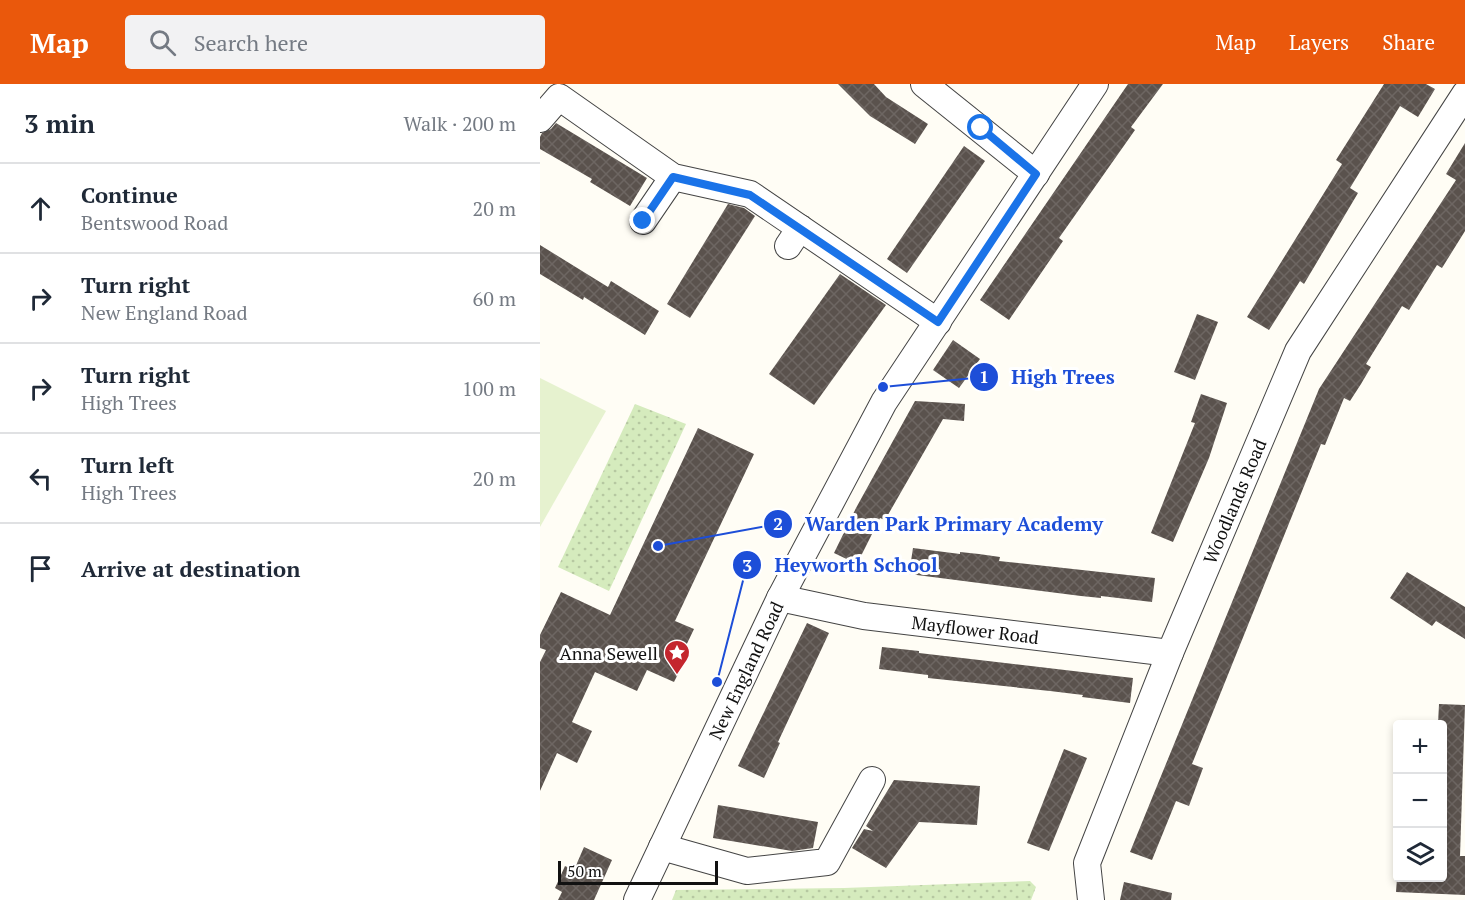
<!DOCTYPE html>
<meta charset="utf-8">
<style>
:root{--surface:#fff;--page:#f2f2f3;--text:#1f2937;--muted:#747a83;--line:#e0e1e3;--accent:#ea580c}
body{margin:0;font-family:"PT Serif",serif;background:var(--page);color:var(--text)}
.controls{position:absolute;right:18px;bottom:18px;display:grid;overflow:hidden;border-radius:6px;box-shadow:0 3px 9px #0003}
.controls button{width:54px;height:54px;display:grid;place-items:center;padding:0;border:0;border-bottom:2px solid var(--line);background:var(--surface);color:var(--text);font:30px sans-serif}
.scale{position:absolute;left:18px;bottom:15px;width:160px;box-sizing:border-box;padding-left:6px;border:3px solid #111;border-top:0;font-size:16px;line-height:21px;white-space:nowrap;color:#111;-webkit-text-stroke:4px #fff;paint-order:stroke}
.stop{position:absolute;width:18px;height:18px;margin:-14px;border:4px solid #1a73e8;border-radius:50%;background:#fff}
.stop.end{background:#1a73e8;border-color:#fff;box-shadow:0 2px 6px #0008}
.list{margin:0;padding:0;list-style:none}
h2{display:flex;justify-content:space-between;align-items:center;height:78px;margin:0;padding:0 24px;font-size:26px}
h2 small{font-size:20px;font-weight:400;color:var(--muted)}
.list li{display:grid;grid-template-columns:39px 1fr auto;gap:18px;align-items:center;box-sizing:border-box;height:90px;padding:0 24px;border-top:2px solid var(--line)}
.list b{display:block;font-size:22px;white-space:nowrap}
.list p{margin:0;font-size:20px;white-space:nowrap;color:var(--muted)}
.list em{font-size:20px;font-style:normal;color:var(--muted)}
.icon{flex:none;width:33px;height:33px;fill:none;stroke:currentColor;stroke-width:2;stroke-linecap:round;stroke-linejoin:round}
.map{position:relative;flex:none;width:925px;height:816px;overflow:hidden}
header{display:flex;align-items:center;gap:36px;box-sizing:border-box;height:84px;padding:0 30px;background:var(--accent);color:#fff}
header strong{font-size:28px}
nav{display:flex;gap:33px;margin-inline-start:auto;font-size:21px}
.search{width:420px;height:54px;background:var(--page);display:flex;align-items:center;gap:15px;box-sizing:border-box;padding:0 21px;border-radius:6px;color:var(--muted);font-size:22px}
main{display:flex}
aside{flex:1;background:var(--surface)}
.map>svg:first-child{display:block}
.park{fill:url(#park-dots)}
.pitch{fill:#e6f2cf}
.building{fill:url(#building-cross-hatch)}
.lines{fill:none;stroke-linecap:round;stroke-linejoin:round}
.minor-casing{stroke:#444;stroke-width:28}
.minor{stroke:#fff;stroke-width:26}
.route{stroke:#1a73e8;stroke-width:8}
.labels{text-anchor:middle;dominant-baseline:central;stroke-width:6;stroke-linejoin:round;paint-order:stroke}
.street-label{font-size:18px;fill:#111;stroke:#fff}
.poi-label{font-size:18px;fill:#111;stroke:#fff;text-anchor:end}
.leader{fill:none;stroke:#1d4ed8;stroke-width:2}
.callout-dot{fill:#1d4ed8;stroke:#fff;stroke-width:2}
.mark-label{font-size:18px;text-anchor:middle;font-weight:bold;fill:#fff}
.callout-label{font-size:20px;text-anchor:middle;font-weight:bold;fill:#1d4ed8;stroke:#fff;stroke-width:6;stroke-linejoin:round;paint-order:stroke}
</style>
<header>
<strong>Map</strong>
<div class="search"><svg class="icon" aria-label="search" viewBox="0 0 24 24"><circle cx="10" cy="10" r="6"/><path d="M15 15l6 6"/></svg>Search here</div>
<nav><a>Map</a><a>Layers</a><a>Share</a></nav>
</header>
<main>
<aside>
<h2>3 min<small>Walk · 200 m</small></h2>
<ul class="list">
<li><svg class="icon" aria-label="ahead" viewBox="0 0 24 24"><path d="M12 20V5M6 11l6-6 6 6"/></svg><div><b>Continue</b><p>Bentswood Road</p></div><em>20 m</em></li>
<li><svg class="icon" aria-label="right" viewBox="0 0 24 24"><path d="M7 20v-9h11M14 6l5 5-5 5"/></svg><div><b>Turn right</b><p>New England Road</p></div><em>60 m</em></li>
<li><svg class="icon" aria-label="right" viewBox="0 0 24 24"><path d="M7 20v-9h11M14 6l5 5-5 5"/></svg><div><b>Turn right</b><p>High Trees</p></div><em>100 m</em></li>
<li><svg class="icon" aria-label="left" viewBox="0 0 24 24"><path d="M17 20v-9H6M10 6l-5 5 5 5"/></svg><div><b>Turn left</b><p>High Trees</p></div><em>20 m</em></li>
<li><svg class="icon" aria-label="arrive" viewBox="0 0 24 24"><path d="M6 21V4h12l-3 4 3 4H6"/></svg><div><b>Arrive at destination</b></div></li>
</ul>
</aside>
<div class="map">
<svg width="925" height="816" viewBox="0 0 925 816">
<defs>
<pattern id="park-dots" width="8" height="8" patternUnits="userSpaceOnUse" patternTransform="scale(1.5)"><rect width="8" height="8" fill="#d5ebbd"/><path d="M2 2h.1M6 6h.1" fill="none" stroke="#b6c8a1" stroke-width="1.8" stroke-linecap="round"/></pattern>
<pattern id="building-cross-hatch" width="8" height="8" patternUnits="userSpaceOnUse" patternTransform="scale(1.5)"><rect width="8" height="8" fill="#5a524d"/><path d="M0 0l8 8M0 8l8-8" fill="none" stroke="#6d6662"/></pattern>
</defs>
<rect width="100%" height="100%" fill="#fffdf5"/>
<!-- park -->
<g class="park">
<polygon points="95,320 146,340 69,507 18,483"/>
<polygon points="490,797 496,803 491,816 132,816 136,806 304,804"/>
</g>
<!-- pitch -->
<polygon class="pitch" points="0,294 66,327 0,443"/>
<!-- building -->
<g class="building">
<polygon points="298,0 334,0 346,13 388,40 375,60 330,32"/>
<polygon points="588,0 623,0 591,43 595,46 519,154 523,157 469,236 440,216"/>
<polygon points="844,0 886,0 895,5 878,33 860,22 810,104 818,109 764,200 760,197 729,246 707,233 802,80 796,76"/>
<polygon points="16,39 107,94 90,122 50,98 52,95 0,65 0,53 2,49 11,45"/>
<polygon points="925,59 925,147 902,184 897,181 869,226 862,222 826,280 831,283 821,300 810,317 804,314 785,361 781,360 652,680 663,684 649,722 636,717 612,776 590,768 779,305 916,96 906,90"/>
<polygon points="424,62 445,77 367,189 347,175"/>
<polygon points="188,120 204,124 215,132 150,234 127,220"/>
<polygon points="0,161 68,203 71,197 119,227 105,251 44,213 43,216 0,190"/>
<polygon points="300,190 346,221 274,321 229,290"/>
<polygon points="657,230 678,238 655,296 634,288"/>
<polygon points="413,256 440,275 419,304 393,286"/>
<polygon points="661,310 687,319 669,374 633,458 611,449 655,339 651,338"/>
<polygon points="375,317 425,320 424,337 403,335 345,436 340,434 317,480 294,469 316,424"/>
<polygon points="158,344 214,370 135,537 154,545 143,568 148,570 134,598 107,586 97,607 55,588 32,638 52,647 37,679 17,669 0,707 0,578 6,566 0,564 0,551 21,508 70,531"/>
<polygon points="373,464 420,470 420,468 439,470 460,473 459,477 615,494 612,518 561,512 561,514 541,512 369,490"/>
<polygon points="867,488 925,523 925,555 896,537 892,542 850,514"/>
<polygon points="267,539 289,549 238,658 240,659 224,694 198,682"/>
<polygon points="342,563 379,567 379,569 593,594 590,619 542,613 543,611 510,607 388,594 388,591 339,585"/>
<polygon points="899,620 925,621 920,772 925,772 925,811 856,808 857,794 903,794 903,640 898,640"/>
<polygon points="524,665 547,674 509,767 487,759"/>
<polygon points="354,696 440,702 437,741 379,738 346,784 312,764 324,745 333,747 326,742"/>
<polygon points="178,721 278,738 273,764 252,767 173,754"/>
<polygon points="44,763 72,776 54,816 18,816 22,808 15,804 25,782 34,786"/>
<polygon points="584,798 632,809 631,816 580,816"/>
</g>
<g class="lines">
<defs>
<g id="minor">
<polyline points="384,0 496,90"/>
<polyline points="0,35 19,13 133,93 210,110 398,238"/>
<polyline points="103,137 133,93"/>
<polyline points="248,162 260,144"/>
<path id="s1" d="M240,514L324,532L630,569"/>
<polyline points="122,763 207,787 287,778 332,696"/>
<path id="s2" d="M97,816L240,514L344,318L555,0"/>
<path id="s3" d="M551,816L547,779L630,569L758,267L925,10"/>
</g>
</defs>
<!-- minor casing -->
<use href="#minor" class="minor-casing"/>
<!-- minor -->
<use href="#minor" class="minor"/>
</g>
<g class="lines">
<!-- route -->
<polyline class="route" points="103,137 133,93 210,111 398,238 496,90 441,44"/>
</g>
<!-- icons -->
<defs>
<symbol id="sight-pin" viewBox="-11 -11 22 30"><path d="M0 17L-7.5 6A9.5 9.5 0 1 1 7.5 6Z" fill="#c4262e" stroke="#fff"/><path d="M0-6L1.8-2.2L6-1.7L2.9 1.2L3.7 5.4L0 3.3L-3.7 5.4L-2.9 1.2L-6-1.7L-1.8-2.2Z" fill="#fff"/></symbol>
</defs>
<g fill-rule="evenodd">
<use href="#sight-pin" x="122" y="554" width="30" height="40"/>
</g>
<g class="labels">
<!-- street labels -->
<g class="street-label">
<text stroke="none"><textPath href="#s3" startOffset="428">Woodlands Road</textPath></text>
<text stroke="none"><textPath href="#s1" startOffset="198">Mayflower Road</textPath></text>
<text stroke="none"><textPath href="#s2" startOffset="254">New England Road</textPath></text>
</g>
<!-- poi labels -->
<g class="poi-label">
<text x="118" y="569">Anna Sewell</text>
</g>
</g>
<!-- callouts -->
<path class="leader" d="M343 303L444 293M118 462L238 440M177 598L207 481"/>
<g class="callout-dot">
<circle cx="343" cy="303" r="6"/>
<circle cx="118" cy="462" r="6"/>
<circle cx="177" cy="598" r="6"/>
<circle cx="444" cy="293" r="15"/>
<circle cx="238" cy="440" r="15"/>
<circle cx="207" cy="481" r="15"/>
</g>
<g class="mark-label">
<text x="444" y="299">1</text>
<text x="238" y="446">2</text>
<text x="207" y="488">3</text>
</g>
<g class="callout-label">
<text x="523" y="300">High Trees</text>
<text x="414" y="447">Warden Park Primary Academy</text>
<text x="316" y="488">Heyworth School</text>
</g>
</svg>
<div class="controls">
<button>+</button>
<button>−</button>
<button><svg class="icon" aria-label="layers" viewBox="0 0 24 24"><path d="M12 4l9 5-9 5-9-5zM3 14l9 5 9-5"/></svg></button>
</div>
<div class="scale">50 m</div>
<div class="stop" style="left:441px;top:44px"></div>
<div class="stop end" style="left:103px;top:137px"></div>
</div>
</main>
